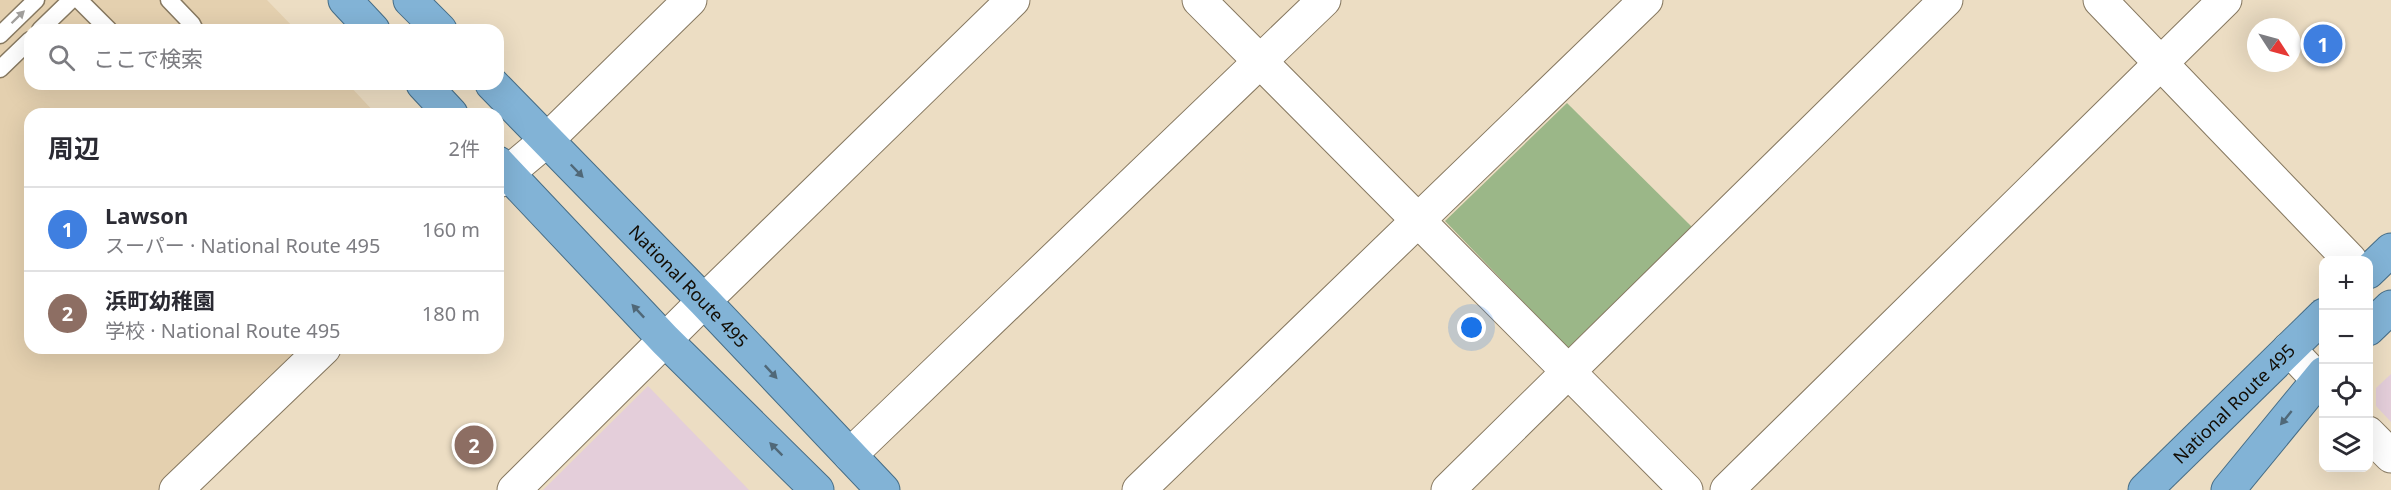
<!DOCTYPE html>
<html lang="ja">
<meta charset="utf-8">
<style>
:root{--surface:#fff;--page:#f2f2f3;--text:#2b2b33;--muted:#7c7c81;--line:#e1e1e2;--accent:#9248bb}
body{margin:0;font-family:"Noto Sans","Noto Sans JP",sans-serif;background:var(--page);color:var(--text)}
.controls{position:absolute;right:18px;bottom:18px;display:grid;overflow:hidden;border-radius:12px;box-shadow:0 6px 24px #0002}
.controls button{width:54px;height:54px;display:grid;place-items:center;padding:0;border:0;border-bottom:2px solid var(--line);background:var(--surface);color:var(--text);font:30px sans-serif}
.compass{position:absolute;left:2247px;top:18px;width:54px;height:54px;border-radius:50%;background:var(--surface);box-shadow:0 6px 24px #0002;rotate:126deg}
.you{position:absolute;left:1472px;top:328px;width:21px;height:21px;margin:-15px;border:4px solid #fff;border-radius:50%;background:#1a73e8;box-shadow:0 0 0 9px #1a73e833}
.badge{display:grid;place-items:center;width:39px;height:39px;border-radius:50%;background:var(--accent);color:#fff;font-size:20px;font-weight:700}
.pin{position:absolute;translate:-50% -50%;border:3px solid #fff;box-shadow:0 2px 6px #0006}
.list{margin:0;padding:0;list-style:none}
h2{display:flex;justify-content:space-between;align-items:center;height:78px;margin:0;padding:0 24px;font-size:26px}
h2 small{font-size:20px;font-weight:400;color:var(--muted)}
.list li{display:grid;grid-template-columns:39px 1fr auto;gap:18px;align-items:center;box-sizing:border-box;height:84px;padding:0 24px;border-top:2px solid var(--line)}
.list b{display:block;font-size:22px;white-space:nowrap}
.list p{margin:0;font-size:20px;white-space:nowrap;color:var(--muted)}
.list em{font-size:20px;font-style:normal;color:var(--muted)}
.icon{flex:none;width:33px;height:33px;fill:none;stroke:currentColor;stroke-width:2;stroke-linecap:round;stroke-linejoin:round}
.map{position:relative;flex:none;width:2391px;height:490px;overflow:hidden}
.search{position:absolute;background:var(--surface);box-shadow:0 6px 24px #0002;left:24px;top:24px;width:480px;height:66px;display:flex;align-items:center;gap:15px;box-sizing:border-box;padding:0 21px;border-radius:18px;color:var(--muted);font-size:22px}
.panel{position:absolute;background:var(--surface);box-shadow:0 6px 24px #0002;left:24px;top:108px;width:480px;height:246px;border-radius:18px}
.map>svg:first-child{display:block}
.industrial{fill:#e4ceda}
.built{fill:#e4d0af}
.green{fill:#9bb788}
.lines{fill:none;stroke-linecap:round;stroke-linejoin:round}
.service-casing{stroke:#867860;stroke-width:19}
.minor-casing{stroke:#867860;stroke-width:35}
.trunk-casing{stroke:#466d86;stroke-width:35}
.service{stroke:#fff;stroke-width:16}
.minor{stroke:#fff;stroke-width:33}
.trunk{stroke:#82b3d6;stroke-width:33}
.oneway{fill:#a09e9b}
.oneway2{fill:#506878}
.labels{text-anchor:middle;dominant-baseline:central;stroke-width:4.5;stroke-linejoin:round;paint-order:stroke}
.street-label{font-size:18px;fill:#120d05;stroke:#fff}
</style>
<div class="map">
<svg width="2391" height="490" viewBox="0 0 2391 490">
<rect width="100%" height="100%" fill="#ecddc3"/>
<!-- industrial -->
<g class="industrial">
<polygon points="2391,374 2391,422 2376,406 2376,388"/>
<polygon points="648,386 749,490 543,490"/>
</g>
<!-- built -->
<polygon class="built" points="0,0 267,0 296,30 30,30 30,84 348,84 376,114 30,114 30,348 304,348 160,490 0,490"/>
<!-- green -->
<polygon class="green" points="1567,103 1692,227 1568,348 1445,221"/>
<g class="lines">
<defs>
<g id="service">
<polyline points="79,0 109,30"/>
<polyline points="169,0 192,24 195,30"/>
<polyline points="40,30 71,0"/>
<polyline points="0,35 36,0"/>
<polyline points="0,69 30,40"/>
</g>
<g id="minor">
<polyline points="1199,0 1686,490"/>
<polyline points="2100,0 2350,260"/>
<polyline points="498,181 547,140 690,0"/>
<polyline points="2289,349 2324,386"/>
<polyline points="2368,433 2391,456"/>
<polyline points="850,455 1324,0"/>
<polyline points="176,490 324,348"/>
<polyline points="514,490 704,301 1013,0"/>
<polyline points="1139,490 1646,0"/>
<polyline points="1448,490 1946,0"/>
<polyline points="1727,490 2225,0"/>
</g>
<g id="trunk">
<polyline points="345,0 373,30"/>
<polyline points="410,0 440,30"/>
<polyline points="423,84 451,114"/>
<path id="s1" d="M492,84L704,301L883,490"/>
<polyline points="498,163 665,340 817,490"/>
<polyline points="2368,272 2391,250"/>
<polyline points="2368,329 2391,307"/>
<path id="s2" d="M2145,490L2324,315"/>
<polyline points="2228,490 2324,373"/>
</g>
</defs>
<!-- service casing -->
<use href="#service" class="service-casing"/>
<!-- minor casing -->
<use href="#minor" class="minor-casing"/>
<!-- trunk casing -->
<use href="#trunk" class="trunk-casing"/>
<!-- service -->
<use href="#service" class="service"/>
<!-- minor -->
<use href="#minor" class="minor"/>
<!-- trunk -->
<use href="#trunk" class="trunk"/>
</g>
<!-- one-way arrows -->
<defs><path id="oneway-solid" d="M-6-.8H1V-3.2L6.5 0L1 3.2V.8H-6Z" transform="scale(1.5)"/></defs>
<use class="oneway" href="#oneway-solid" transform="translate(18 17) rotate(-44)"/>
<g class="oneway2">
<use href="#oneway-solid" transform="translate(577 171) rotate(46)"/>
<use href="#oneway-solid" transform="translate(638 311) rotate(-133)"/>
<use href="#oneway-solid" transform="translate(771 372) rotate(47)"/>
<use href="#oneway-solid" transform="translate(2286 418) rotate(129)"/>
<use href="#oneway-solid" transform="translate(776 449) rotate(-135)"/>
</g>
<g class="labels">
<!-- street labels -->
<g class="street-label">
<text stroke="none"><textPath href="#s1" startOffset="282">National Route 495</textPath></text>
<text stroke="none"><textPath href="#s2" startOffset="124">National Route 495</textPath></text>
</g>
</g>
</svg>
<div class="controls">
<button>+</button>
<button>−</button>
<button><svg class="icon" aria-label="locate" viewBox="0 0 24 24"><circle cx="12" cy="12" r="6"/><path d="M12 2v4M12 18v4M2 12h4M18 12h4"/></svg></button>
<button><svg class="icon" aria-label="layers" viewBox="0 0 24 24"><path d="M12 4l9 5-9 5-9-5zM3 14l9 5 9-5"/></svg></button>
</div>
<svg class="compass" viewBox="-18 -18 36 36"><path d="M0-13l5 13h-10z" fill="#e53935"/><path d="M0 13l5-13h-10z" fill="#7c7c81"/></svg>
<div class="you"></div>
<div class="pin badge" style="left:2323px;top:44px;background:#3f7fe0">1</div>
<div class="pin badge" style="left:474px;top:445px;background:#8d6e63">2</div>
<div class="search"><svg class="icon" aria-label="search" viewBox="0 0 24 24"><circle cx="10" cy="10" r="6"/><path d="M15 15l6 6"/></svg>ここで検索</div>
<section class="panel">
<h2>周辺<small>2件</small></h2>
<ul class="list">
<li><span class="badge" style="background:#3f7fe0">1</span><div><b>Lawson</b><p>スーパー · National Route 495</p></div><em>160 m</em></li>
<li><span class="badge" style="background:#8d6e63">2</span><div><b>浜町幼稚園</b><p>学校 · National Route 495</p></div><em>180 m</em></li>
</ul>
</section>
</div>
